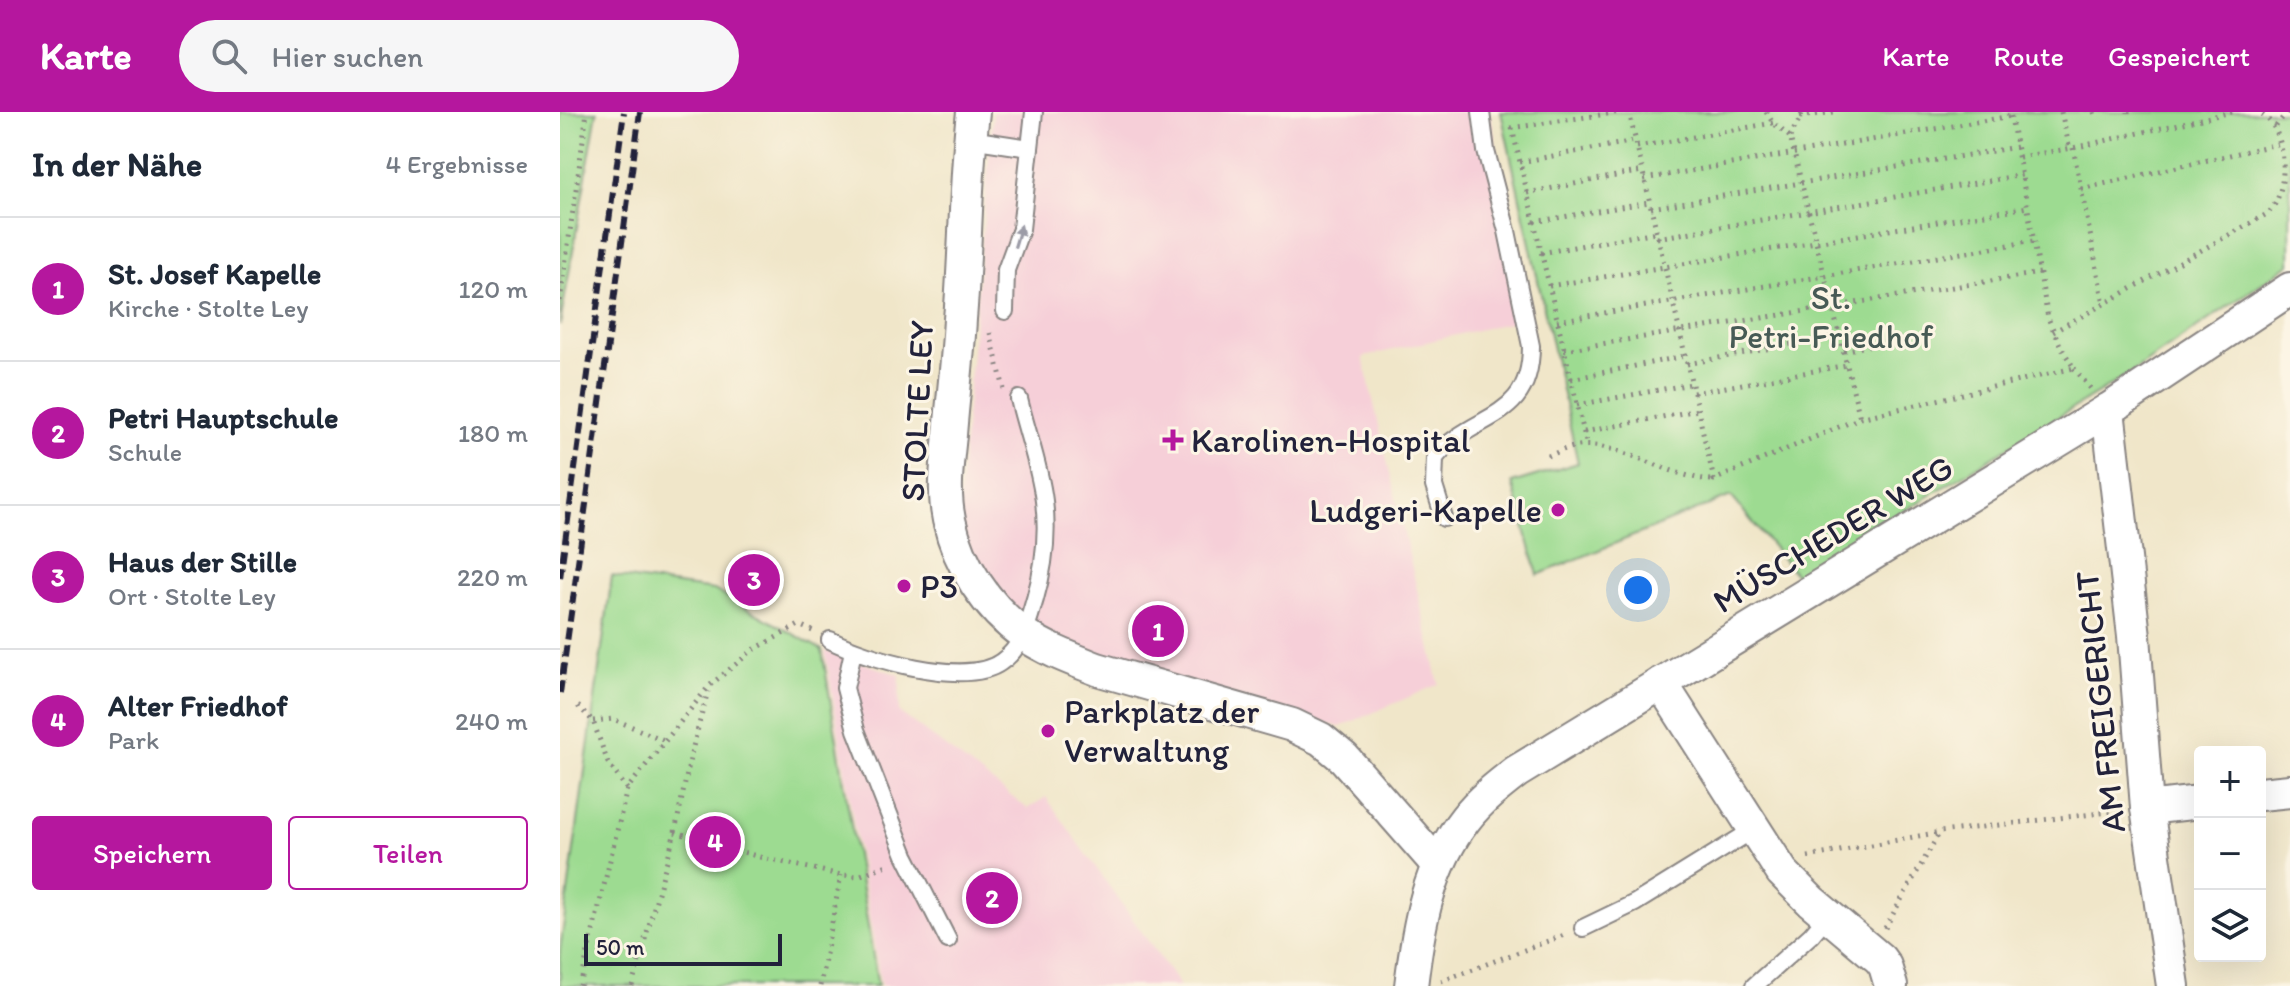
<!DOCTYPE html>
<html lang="de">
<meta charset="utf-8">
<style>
:root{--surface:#fff;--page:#f6f6f7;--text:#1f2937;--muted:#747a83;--line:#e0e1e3;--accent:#b5179e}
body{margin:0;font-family:Itim,sans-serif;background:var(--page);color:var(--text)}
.controls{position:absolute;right:24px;bottom:24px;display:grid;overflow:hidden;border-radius:8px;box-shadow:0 8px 32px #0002}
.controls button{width:72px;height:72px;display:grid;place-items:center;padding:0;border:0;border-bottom:2px solid var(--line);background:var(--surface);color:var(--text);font:40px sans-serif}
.scale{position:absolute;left:24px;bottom:20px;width:198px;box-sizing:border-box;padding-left:8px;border:4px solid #22223b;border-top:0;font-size:22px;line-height:28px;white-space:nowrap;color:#22223b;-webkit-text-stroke:6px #fcf5e5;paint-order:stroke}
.you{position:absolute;left:1078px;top:478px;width:28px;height:28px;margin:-20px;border:6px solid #fff;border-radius:50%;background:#1a73e8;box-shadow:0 0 0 12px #1a73e833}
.badge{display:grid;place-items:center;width:52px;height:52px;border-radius:50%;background:var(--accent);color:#fff;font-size:26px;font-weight:700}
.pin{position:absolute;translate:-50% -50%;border:4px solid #fff;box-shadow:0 2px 8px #0006}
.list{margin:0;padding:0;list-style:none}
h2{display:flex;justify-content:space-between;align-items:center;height:104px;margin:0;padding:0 32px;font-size:34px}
h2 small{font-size:26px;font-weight:400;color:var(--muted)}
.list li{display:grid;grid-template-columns:52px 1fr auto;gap:24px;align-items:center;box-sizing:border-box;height:144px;padding:0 32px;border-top:2px solid var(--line)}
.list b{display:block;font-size:30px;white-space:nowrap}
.list p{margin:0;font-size:26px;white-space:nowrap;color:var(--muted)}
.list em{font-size:26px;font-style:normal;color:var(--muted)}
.actions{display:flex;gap:16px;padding:24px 32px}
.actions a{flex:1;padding:18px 0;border:2px solid var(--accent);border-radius:8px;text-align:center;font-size:28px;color:var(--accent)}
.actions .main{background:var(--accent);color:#fff}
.icon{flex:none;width:44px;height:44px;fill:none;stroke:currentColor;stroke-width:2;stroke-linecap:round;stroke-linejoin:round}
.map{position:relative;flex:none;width:1730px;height:874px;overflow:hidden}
header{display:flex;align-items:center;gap:48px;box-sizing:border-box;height:112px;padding:0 40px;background:var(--accent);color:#fff}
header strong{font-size:38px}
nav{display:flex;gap:44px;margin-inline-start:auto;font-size:28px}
.search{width:560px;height:72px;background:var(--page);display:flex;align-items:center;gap:20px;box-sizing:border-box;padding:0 28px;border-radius:44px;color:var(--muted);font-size:30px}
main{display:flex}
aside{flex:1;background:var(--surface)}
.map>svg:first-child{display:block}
.built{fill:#f6cfd8}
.green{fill:#9ddb91;stroke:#607e66;stroke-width:2}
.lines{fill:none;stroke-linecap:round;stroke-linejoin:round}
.lane-casing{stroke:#898482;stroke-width:20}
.street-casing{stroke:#898482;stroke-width:36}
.path{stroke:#898482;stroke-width:5;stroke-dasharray:2 6;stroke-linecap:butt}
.lane{stroke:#fff;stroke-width:16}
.street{stroke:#fff;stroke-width:32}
.rail{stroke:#22223b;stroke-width:6;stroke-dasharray:12 6;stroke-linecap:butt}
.oneway{fill:#9c9ca7}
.poi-dot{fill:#b5179e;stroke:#fcf5e5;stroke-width:3}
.labels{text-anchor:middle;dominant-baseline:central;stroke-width:6;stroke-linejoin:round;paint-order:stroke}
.park-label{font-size:34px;fill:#475a55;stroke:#fcf5e5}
.street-label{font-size:34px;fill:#22223b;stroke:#fcf5e5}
.poi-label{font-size:34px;fill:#22223b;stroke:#fcf5e5;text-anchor:start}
</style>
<header>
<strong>Karte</strong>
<div class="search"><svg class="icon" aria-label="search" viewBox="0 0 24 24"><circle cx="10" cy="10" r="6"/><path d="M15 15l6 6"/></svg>Hier suchen</div>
<nav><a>Karte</a><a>Route</a><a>Gespeichert</a></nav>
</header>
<main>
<aside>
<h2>In der Nähe<small>4 Ergebnisse</small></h2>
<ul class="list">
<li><span class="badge">1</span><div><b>St. Josef Kapelle</b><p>Kirche · Stolte Ley</p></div><em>120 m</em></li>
<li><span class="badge">2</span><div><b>Petri Hauptschule</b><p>Schule</p></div><em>180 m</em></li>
<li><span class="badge">3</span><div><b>Haus der Stille</b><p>Ort · Stolte Ley</p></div><em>220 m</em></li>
<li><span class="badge">4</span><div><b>Alter Friedhof</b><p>Park</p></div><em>240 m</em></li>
</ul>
<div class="actions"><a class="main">Speichern</a><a>Teilen</a></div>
</aside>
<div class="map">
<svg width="1730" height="874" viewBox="0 0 1730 874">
<rect width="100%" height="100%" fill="#fcf5e5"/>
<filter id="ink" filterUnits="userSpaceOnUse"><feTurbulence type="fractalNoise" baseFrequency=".0125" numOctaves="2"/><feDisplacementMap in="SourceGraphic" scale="16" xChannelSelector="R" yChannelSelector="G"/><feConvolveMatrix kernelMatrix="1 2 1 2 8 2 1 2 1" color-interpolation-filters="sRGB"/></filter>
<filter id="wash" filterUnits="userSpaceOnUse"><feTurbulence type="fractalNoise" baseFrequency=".006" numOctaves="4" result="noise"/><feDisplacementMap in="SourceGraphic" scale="32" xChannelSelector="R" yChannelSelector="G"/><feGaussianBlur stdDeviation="1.8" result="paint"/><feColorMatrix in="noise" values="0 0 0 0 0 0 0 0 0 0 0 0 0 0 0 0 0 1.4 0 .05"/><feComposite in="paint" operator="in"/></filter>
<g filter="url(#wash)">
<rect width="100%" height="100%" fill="#f0e6c9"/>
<!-- built -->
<g class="built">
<polygon points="433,0 930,0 968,206 803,245 879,572 780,615 523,543 473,515 428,475 397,411"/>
<polygon points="265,539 340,563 339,600 468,697 486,685 620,874 321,874"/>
</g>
<!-- green -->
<g class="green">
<polygon points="0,0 37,0 0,213"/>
<polygon points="941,0 1730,0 1730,152 1571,261 1237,464 1171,384 978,463 952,371 1018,351"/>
<polygon points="52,464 154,478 262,538 318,874 0,874 0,838"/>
</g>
</g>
<g filter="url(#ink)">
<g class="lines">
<defs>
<g id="lane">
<polyline points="410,27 470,36 461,117 446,158 445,199"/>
<polyline points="470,36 474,0"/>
<path d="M884,406L874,374L875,346C912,299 971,312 971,234L947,119L926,39L921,0"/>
<path d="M270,528C306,546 406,576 441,550C463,535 468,510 475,487C484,456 488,421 484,389C480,355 467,321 459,287"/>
<polyline points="293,539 285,576 296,618 345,743 388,828"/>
<polyline points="1023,816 1075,791 1193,718"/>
<polyline points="1194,874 1251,823 1268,803"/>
</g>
<g id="street">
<path d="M413,0C405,69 406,138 400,207C398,246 393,284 390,323C387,351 383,380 389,408C399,453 427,496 465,523C487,538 512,547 537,557L732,613L761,627L784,646L878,753"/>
<polyline points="1548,298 1574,524 1587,696 1613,874"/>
<polyline points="1101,571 1222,760 1251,789 1320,847 1325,854 1331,874"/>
<polyline points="1700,682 1730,679"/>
<polyline points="1587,696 1640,690"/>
<path d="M851,874C858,815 868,754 906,706C920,688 938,674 956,660L1548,298L1730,177"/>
</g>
</defs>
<!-- lane casing -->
<use href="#lane" class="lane-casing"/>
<!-- street casing -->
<use href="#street" class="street-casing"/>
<!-- path -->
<g class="path">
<polyline points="1069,0 1154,368 1300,306 1514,256 1501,235 1488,206 1450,0"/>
<polyline points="1206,0 1213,11 1230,25 1300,306"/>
<polyline points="1501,0 1510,37"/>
<polyline points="1534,0 1535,4"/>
<polyline points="1568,0 1568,1"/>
<polyline points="1240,5 1274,0"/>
<polyline points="1716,14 1727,0"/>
<polyline points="951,16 1061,0"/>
<polyline points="952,16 1027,334"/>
<polyline points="1230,25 1243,0"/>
<polyline points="1077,35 1213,11"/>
<polyline points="1513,36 1544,192"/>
<polyline points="1459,45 1513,36 1672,0"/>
<polyline points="960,50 1075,29"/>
<polyline points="1084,67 1451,4"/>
<polyline points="1521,77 1722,31"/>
<polyline points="967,81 1082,59"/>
<polyline points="1091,96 1457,35"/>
<polyline points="974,110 1089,90"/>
<polyline points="1097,126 1462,63"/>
<polyline points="981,141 1096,120"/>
<polyline points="989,174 1468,95"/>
<polyline points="0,189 27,0"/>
<polyline points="997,209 1473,129"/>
<path d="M1493,220L1707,102C1730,83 1730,13 1697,0"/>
<polyline points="430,221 444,277"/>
<polyline points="1004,238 1480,161"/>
<polyline points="1284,239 1348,225"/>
<polyline points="1127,252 1280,223"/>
<polyline points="1514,256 1531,277"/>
<polyline points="1011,267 1125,244"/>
<polyline points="1133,281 1287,253"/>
<polyline points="1017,293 1131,272"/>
<polyline points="1024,320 1138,298"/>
<path d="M988,344C998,340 1008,335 1019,334C1060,329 1110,367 1154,368"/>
<polyline points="18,594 33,609 48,651 67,677"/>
<polyline points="33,609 53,607 106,629"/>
<polyline points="115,720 203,746 281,763 298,764 330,752"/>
<polyline points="1248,745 1380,720 1558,699"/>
<polyline points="1325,816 1380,720"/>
<polyline points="881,869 1007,822"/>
<polyline points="20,874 67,677 149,574 193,538 239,513 255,520"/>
<polyline points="72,874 115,720 131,642 148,579"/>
<polyline points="260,874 281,763"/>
</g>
<!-- lane -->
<use href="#lane" class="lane"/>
<!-- street -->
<use href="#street" class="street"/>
<!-- rail -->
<g class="rail">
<polyline points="0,466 64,0"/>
<polyline points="0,581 80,0"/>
</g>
</g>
<!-- one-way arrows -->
<defs><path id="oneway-solid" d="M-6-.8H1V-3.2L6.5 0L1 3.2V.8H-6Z" transform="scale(2)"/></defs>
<use class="oneway" href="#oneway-solid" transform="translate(458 124) rotate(-73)"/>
</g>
<!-- markers -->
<g class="poi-dot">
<path d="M609 316h8v8h8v8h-8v8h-8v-8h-8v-8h8z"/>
<circle cx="998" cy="398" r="8"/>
<circle cx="344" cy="474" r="8"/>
<circle cx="488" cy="619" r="8"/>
</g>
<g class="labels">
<!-- park labels -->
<g class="park-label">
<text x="1271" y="185">St.<tspan x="1271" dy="39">Petri-Friedhof</tspan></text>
</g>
<!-- street labels -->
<g class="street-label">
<text transform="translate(357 299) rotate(-87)">STOLTE LEY</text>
<text transform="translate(1273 422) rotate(-31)">MÜSCHEDER WEG</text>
<text transform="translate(1540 590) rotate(-96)">AM FREIGERICHT</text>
</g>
<!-- poi labels -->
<g class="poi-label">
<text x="631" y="328">Karolinen-Hospital</text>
<text x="982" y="398" text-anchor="end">Ludgeri-Kapelle</text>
<text x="360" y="474">P3</text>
<text x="504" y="599">Parkplatz der<tspan x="504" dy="39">Verwaltung</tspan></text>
</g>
</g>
</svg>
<div class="controls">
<button>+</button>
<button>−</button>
<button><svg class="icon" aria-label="layers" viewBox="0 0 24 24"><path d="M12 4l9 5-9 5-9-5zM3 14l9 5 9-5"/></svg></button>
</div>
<div class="scale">50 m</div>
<div class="you"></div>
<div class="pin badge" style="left:598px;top:519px">1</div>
<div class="pin badge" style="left:432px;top:786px">2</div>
<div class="pin badge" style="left:194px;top:468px">3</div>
<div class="pin badge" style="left:155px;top:730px">4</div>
</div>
</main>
